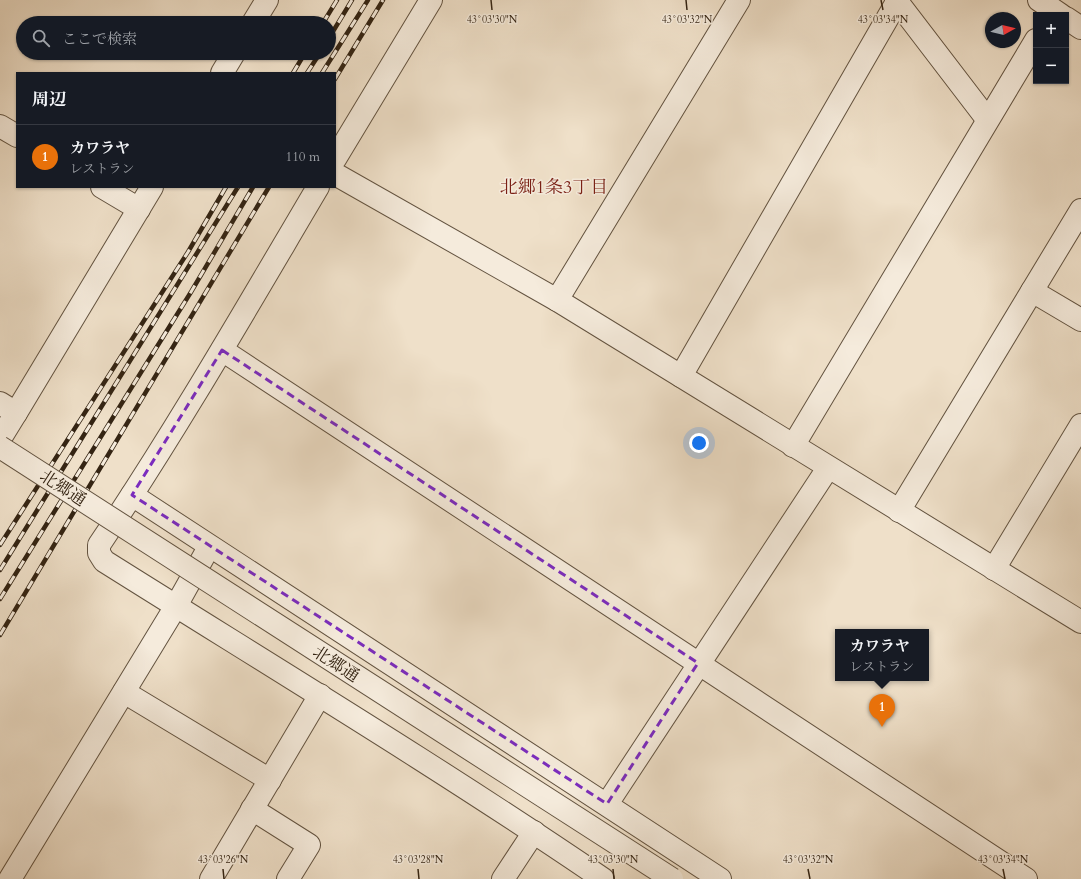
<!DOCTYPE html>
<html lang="ja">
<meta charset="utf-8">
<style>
:root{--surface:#171b24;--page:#20242c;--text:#f1f3f6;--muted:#9ea1a6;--line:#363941;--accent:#c59692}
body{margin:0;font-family:Cardo,"Noto Serif JP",serif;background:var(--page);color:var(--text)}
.controls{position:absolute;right:12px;top:12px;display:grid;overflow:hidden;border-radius:0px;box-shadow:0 1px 3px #0004}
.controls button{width:36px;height:36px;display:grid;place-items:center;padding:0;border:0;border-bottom:1px solid var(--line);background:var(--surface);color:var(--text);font:20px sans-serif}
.compass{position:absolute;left:985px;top:12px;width:36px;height:36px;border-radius:50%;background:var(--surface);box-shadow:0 1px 3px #0004;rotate:82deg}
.you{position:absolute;left:699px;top:443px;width:14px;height:14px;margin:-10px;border:3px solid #fff;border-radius:50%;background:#1a73e8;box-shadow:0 0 0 6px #1a73e833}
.badge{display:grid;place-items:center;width:26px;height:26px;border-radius:50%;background:var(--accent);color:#fff;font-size:13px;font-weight:700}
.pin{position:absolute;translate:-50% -33px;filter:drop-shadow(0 1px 2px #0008)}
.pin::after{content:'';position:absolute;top:21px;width:14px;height:12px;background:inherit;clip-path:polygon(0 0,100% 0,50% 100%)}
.popup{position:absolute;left:835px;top:629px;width:94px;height:52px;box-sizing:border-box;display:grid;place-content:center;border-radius:0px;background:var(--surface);filter:drop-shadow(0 1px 3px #0005);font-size:13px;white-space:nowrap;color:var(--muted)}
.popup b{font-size:15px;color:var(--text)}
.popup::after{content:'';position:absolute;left:50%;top:100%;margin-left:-8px;border:8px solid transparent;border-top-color:var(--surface)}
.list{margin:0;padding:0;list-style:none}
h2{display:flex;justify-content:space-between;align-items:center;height:52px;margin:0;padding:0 16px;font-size:17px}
h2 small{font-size:13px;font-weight:400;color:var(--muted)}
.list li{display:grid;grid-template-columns:26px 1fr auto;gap:12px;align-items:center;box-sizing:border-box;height:64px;padding:0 16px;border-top:1px solid var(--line)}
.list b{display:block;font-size:15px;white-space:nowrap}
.list p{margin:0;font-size:13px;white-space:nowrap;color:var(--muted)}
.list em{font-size:13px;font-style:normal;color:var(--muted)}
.icon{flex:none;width:22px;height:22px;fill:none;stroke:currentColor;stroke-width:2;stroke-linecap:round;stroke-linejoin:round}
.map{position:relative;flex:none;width:1081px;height:879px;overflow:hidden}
.search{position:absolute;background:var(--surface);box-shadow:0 1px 3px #0004;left:16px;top:16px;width:320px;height:44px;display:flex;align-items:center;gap:10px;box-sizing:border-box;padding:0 14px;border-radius:22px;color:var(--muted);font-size:15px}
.panel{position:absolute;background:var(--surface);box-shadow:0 1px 3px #0004;left:16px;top:72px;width:320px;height:116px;border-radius:0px}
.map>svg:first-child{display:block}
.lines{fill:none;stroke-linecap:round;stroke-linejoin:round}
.minor-casing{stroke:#635340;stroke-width:24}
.minor{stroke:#f5ebdc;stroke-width:22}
.rail-casing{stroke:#342413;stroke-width:4.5}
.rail{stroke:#f5ebdc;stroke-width:3;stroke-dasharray:9;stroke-linecap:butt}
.minor-bridge-casing{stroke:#635340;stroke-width:24;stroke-linecap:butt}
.minor-bridge{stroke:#f5ebdc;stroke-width:22}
.marked{fill:none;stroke:#7b2cbf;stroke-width:3;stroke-dasharray:8 5;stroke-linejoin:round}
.ticks{fill:none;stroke:#342413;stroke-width:1.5}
.labels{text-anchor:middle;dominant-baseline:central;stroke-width:3;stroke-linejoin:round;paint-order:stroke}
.street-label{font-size:17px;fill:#342413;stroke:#f5ebdc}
.neighbourhood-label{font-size:18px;fill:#7a1f14;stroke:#f5ebdc}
.ticks-label{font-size:10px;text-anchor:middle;fill:#342413;stroke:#f5ebdc;stroke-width:3;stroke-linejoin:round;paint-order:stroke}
</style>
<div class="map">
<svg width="1081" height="879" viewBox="0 0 1081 879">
<rect width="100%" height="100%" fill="#efe0c9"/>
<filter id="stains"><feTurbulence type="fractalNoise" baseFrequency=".005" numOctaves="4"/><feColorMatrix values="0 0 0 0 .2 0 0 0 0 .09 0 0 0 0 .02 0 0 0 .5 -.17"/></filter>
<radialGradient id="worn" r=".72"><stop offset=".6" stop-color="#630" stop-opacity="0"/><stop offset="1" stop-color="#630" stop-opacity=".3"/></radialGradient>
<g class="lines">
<defs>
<g id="minor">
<polyline points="896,0 987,119"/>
<polyline points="1039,0 1061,15"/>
<polyline points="1066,18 1081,28"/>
<polyline points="253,23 267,0"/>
<polyline points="222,73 234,53"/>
<polyline points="0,126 17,136"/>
<polyline points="335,159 431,0"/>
<polyline points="335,174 557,300 1081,622"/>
<polyline points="102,187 139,209"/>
<path d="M318,187C247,307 177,429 99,545V553L104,561C271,666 440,768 603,879"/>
<polyline points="1032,291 1081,320"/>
<polyline points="557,300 739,0"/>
<polyline points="222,350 1026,879"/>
<polyline points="681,376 898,0"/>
<polyline points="0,403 16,413 0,439"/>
<polyline points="16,413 152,187"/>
<polyline points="793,446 1036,40"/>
<polyline points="132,495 720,879"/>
<polyline points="899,511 1081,210"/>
<polyline points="994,569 1081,425"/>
<polyline points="124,692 270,780"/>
<polyline points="607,804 828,468"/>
<polyline points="252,809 309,845 288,879"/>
<polyline points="10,879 176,606 209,547"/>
<polyline points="211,879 320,695"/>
<polyline points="503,879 534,832"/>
</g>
</defs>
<!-- minor casing -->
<use href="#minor" class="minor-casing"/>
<!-- minor -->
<use href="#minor" class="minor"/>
<defs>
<g id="rail">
<polyline points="323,23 337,0"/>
<polyline points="329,38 352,0"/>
<polyline points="293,73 305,53"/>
<polyline points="307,73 320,53"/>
<polyline points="322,73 368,0"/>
<polyline points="335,79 383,0"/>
<polyline points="0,545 188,252 226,187"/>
<polyline points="0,570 238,187"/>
<polyline points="0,599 191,292 253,187"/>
<polyline points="0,635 269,187"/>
</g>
</defs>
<!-- rail casing -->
<use href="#rail" class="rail-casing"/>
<!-- rail -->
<use href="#rail" class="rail"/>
<defs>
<polyline id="minor-bridge" points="0,447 672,879"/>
</defs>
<!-- minor-bridge casing -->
<use href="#minor-bridge" class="minor-bridge-casing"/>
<!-- minor-bridge -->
<use href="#minor-bridge" class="minor-bridge"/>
</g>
<!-- marked area -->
<path class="marked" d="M222,350L698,663L607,804L132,495Z"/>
<!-- ticks -->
<path class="ticks" d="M491,0L492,10M686,0L687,10M881,0L883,10M223,869L224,879M418,869L419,879M613,869L614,879M808,869L810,879M1003,869L1005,879"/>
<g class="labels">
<!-- street labels -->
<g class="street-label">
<text transform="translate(63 488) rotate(33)">北郷通</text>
<text transform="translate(336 664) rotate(33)">北郷通</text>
</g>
<!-- neighbourhood labels -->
<g class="neighbourhood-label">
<text x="554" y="187">北郷1条3丁目</text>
</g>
</g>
<g class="ticks-label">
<text x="492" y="23">43°03'30"N</text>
<text x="687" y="23">43°03'32"N</text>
<text x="883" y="23">43°03'34"N</text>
<text x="223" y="863">43°03'26"N</text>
<text x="418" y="863">43°03'28"N</text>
<text x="613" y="863">43°03'30"N</text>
<text x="808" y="863">43°03'32"N</text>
<text x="1003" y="863">43°03'34"N</text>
</g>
<rect width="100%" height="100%" filter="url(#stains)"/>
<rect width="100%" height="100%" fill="url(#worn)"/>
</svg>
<div class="controls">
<button>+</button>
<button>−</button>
</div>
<svg class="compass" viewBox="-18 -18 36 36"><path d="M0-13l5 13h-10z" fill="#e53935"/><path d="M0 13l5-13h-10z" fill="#9ea1a6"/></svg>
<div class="you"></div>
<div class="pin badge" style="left:882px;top:727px;background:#e8710a">1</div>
<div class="popup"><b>カワラヤ</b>レストラン</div>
<div class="search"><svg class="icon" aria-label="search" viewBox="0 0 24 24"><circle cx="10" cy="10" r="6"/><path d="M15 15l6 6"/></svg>ここで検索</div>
<section class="panel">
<h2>周辺<small></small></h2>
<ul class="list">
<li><span class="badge" style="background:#e8710a">1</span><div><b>カワラヤ</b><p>レストラン</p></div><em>110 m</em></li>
</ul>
</section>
</div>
